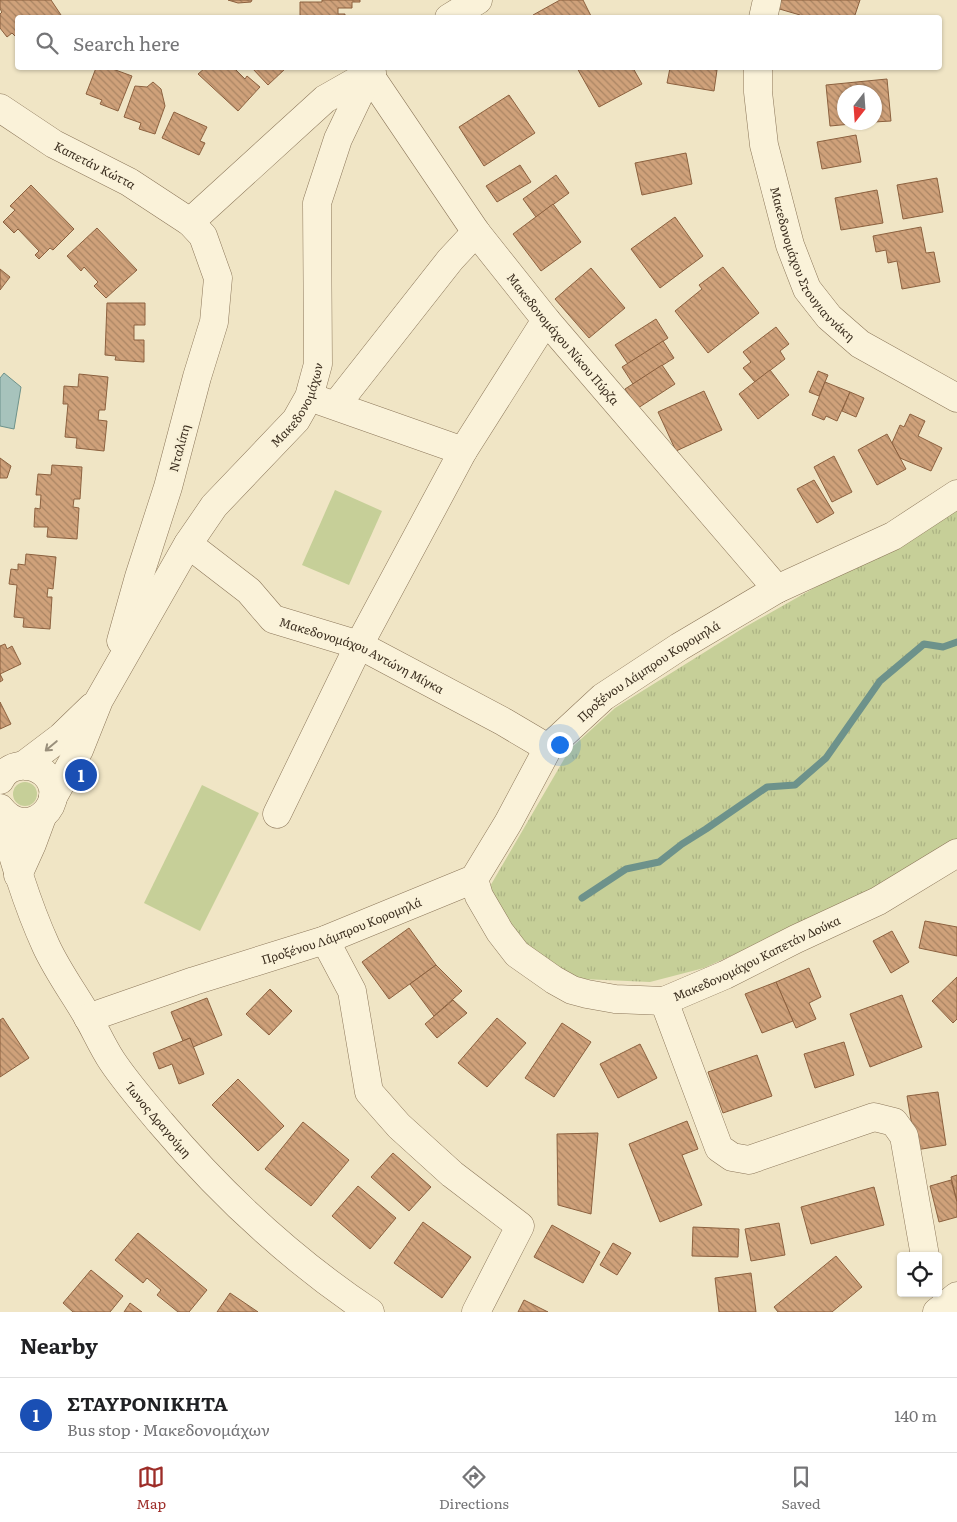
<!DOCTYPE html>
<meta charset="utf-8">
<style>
:root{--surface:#fff;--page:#f6f6f6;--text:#202124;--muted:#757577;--line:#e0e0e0;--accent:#9d2d28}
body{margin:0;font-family:Literata,serif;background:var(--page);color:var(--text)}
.controls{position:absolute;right:15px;bottom:15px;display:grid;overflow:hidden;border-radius:5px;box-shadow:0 1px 4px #0004}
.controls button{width:45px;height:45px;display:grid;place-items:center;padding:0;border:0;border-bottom:1px solid var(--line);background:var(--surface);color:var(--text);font:25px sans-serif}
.compass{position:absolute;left:837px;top:85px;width:45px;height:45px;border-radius:50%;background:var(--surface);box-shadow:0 1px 4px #0004;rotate:197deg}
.you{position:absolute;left:559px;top:744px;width:18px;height:18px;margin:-12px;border:4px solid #fff;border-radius:50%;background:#1a73e8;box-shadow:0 0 0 8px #1a73e833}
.badge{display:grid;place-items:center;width:32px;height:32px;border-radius:50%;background:var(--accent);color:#fff;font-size:16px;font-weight:700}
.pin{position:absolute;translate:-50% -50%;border:2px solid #fff;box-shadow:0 1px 5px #0006}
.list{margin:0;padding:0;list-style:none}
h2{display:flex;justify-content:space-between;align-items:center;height:65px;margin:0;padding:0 20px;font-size:21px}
h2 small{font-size:16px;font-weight:400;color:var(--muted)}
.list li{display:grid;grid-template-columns:32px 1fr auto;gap:15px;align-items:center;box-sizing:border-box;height:75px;padding:0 20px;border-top:1px solid var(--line)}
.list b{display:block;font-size:19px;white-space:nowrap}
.list p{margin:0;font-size:16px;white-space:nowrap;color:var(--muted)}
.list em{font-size:16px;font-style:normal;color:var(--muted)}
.icon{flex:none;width:28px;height:28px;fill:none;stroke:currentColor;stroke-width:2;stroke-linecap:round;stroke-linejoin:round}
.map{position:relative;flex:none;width:957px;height:1312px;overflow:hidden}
.search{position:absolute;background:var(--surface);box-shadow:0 1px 4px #0004;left:15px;right:15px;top:15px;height:55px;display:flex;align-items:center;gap:12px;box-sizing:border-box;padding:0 18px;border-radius:5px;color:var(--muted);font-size:19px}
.sheet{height:140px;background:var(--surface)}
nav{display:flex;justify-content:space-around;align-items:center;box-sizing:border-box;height:70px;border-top:1px solid var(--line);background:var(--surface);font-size:14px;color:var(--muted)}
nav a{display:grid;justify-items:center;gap:2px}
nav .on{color:var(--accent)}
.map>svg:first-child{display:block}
.grass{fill:url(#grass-tufts)}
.green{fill:#c6cf98}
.water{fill:#a7c3bc;stroke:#6d928b}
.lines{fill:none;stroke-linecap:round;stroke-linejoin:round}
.stream{stroke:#6d928b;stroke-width:7}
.building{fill:url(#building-back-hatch);stroke:#8c613f}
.minor-casing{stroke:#8c775a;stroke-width:29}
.minor{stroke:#faf2d9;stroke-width:28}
.oneway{stroke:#9a907c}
.labels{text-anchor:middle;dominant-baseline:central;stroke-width:4;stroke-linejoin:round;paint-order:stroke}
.street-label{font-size:12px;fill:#3b2e1f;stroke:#f7efd5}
</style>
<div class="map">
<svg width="957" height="1312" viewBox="0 0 957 1312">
<defs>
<pattern id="grass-tufts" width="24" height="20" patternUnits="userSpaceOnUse" patternTransform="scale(1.25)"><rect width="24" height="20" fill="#c6cf98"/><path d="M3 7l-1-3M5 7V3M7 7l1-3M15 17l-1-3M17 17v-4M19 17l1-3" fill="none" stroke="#abb283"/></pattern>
<pattern id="building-back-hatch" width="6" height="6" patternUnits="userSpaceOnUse" patternTransform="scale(1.25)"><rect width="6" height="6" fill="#cfa17a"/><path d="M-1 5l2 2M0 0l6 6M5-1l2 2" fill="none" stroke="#a98463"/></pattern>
</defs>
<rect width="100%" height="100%" fill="#f0e5c5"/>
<!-- grass -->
<polygon class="grass" points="957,507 957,842 937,859 836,908 704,968 650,982 582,979 548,968 520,945 489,888 570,749 615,708 745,627"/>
<!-- green -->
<g class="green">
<polygon points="335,490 382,511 349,585 302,565"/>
<circle cx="25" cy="794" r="12"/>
<polygon points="202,785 259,813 200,931 144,903"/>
</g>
<!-- water -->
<polygon class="water" points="4,373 21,387 14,429 0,426 0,378"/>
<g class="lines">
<!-- stream -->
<polyline class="stream" points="582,898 626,869 659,862 682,844 706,829 767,787 795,785 826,758 880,681 924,644 943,647 957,642"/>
</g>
<!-- building -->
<g class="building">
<polygon points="0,0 51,0 63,18 18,18 18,39 12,33 7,37 0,28 0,14 2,12 0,9"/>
<polygon points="228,0 252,0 251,2 238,3"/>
<polygon points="322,0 360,0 360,2 352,2 352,8 338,8 338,14 345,14 345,18 300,18 300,2 322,2"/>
<polygon points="560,0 583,0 592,18 534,18 533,15"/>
<polygon points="779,0 860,0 854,18 799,18 800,15 776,8"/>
<polygon points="96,68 110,68 132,76 118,111 100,104 102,100 86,94"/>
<polygon points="205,68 234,68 245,79 247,76 260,87 238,111 198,74"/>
<polygon points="252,68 286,68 268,85"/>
<polygon points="577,68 633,68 642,84 599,107"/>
<polygon points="670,68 706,68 717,70 714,91 667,83"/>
<polygon points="887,79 891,121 874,122 874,92 844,92 844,122 873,122 830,126 826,85"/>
<polygon points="153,82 161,89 165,106 155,134 139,129 141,123 124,117 135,86 147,87"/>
<polygon points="509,95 535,133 484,166 459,127"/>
<polygon points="174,112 207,127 200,141 205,143 199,155 162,138"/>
<polygon points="856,135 861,162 822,169 817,142"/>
<polygon points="686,153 692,184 642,195 635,163"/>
<polygon points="520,165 531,182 497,202 486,186"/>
<polygon points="556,175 569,193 536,217 523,199"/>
<polygon points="937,178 943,212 903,219 897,185"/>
<polygon points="31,185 74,229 53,250 50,248 39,259 35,255 39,251 18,229 14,233 3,222 15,210 10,206"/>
<polygon points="877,190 883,223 841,230 835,198"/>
<polygon points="553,204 581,242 541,271 513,234"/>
<polygon points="675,217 703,256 660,288 631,249"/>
<polygon points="921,227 926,253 934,252 940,282 902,289 897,261 888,263 886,250 876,252 873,236"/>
<polygon points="97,228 137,270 106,298 94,286 98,282 84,267 81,271 67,256"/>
<polygon points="723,267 759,313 708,353 675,311 702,289 699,285"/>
<polygon points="591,268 625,308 589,338 555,299"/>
<polygon points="0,269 10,277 0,290"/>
<polygon points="107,303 145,303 145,325 134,325 134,340 144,340 144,362 115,360 116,356 105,355"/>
<polygon points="656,319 668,338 628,364 615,345"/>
<polygon points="776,327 789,344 780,351 785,359 755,382 743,368 751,362 743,352"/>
<polygon points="663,341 674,358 633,384 622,367"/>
<polygon points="662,365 675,384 638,408 625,389"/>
<polygon points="770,370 789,395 758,419 739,394"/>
<polygon points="818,371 828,375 819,396 809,392"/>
<polygon points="79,374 108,377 105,410 99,410 98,420 107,421 104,451 76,448 77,438 65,437 68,404 63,404 64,386 78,387"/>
<polygon points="825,382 850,392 837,421 826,416 824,420 812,415"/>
<polygon points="704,391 722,430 676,451 658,412"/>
<polygon points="850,392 864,398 856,417 842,411"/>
<polygon points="910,414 925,421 918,436 942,448 931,471 900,458 892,443 900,425 904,427"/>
<polygon points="887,434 906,469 877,485 858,450"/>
<polygon points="834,456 852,492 832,502 814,467"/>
<polygon points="0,458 11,466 7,478 0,478"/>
<polygon points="52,465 82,467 80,499 74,499 73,507 79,508 77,539 47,537 48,527 34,527 35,508 40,509 41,495 36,495 38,474 51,475"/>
<polygon points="814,480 834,513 817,523 797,489"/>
<polygon points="26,554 56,557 53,589 48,588 47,597 52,597 50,629 23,627 24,618 14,617 17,585 9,584 11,569 18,570 18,564 25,565"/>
<polygon points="5,644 7,649 12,646 21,664 0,674 3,680 0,682 0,646"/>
<polygon points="0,702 11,724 0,729"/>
<polygon points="925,921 957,927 957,956 919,948"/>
<polygon points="409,928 436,965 389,999 362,962"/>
<polygon points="892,931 909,962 891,973 873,941"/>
<polygon points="436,965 462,991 434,1016 410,984"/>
<polygon points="809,968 821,997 809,1003 816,1019 796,1028 776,982"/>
<polygon points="957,977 957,1019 953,1023 932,1001"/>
<polygon points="776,982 793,1021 762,1033 745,994"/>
<polygon points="270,989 292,1011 269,1035 246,1014"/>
<polygon points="902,995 922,1047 870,1067 850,1014"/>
<polygon points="207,998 222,1035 193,1047 190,1038 183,1041 171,1012"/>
<polygon points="453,1000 467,1013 437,1038 425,1024"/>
<polygon points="3,1018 29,1058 0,1077 0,1020"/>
<polygon points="497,1018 526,1043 487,1087 458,1063"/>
<polygon points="562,1023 591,1042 554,1097 525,1078"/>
<polygon points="190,1038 204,1074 179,1084 172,1064 159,1069 153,1053"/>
<polygon points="844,1042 854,1075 815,1088 804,1054"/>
<polygon points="640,1044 657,1078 618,1098 600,1064"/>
<polygon points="757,1055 772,1096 723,1113 708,1072"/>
<polygon points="238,1079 284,1126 258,1151 212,1105"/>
<polygon points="938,1092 946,1145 916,1150 907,1096"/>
<polygon points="687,1121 698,1149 682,1155 702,1205 660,1222 629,1144"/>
<polygon points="303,1122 349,1160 311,1206 265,1169"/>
<polygon points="598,1133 591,1214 558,1205 557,1134"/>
<polygon points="393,1153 431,1187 409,1211 371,1177"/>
<polygon points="957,1175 957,1202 951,1177"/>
<polygon points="951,1180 957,1202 957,1217 939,1222 930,1186"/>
<polygon points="358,1186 396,1218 370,1249 332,1216"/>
<polygon points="874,1187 884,1225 811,1244 801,1207"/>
<polygon points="423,1222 471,1257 442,1298 394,1263"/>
<polygon points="779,1223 785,1255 751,1261 745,1229"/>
<polygon points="552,1225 600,1252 583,1283 534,1257"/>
<polygon points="693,1227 739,1229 738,1257 692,1256"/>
<polygon points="138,1233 207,1290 189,1312 178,1312 157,1295 161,1290 147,1278 143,1283 115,1260"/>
<polygon points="613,1243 631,1253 617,1275 600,1265"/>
<polygon points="836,1256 862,1287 832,1312 778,1312 774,1307"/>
<polygon points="91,1270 123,1296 110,1312 73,1312 63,1303"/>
<polygon points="751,1273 756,1312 719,1312 715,1278"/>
<polygon points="230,1293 258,1312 217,1312"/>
<polygon points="524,1300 548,1312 518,1312"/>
<polygon points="130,1303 142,1312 124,1312"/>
</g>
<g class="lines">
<defs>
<g id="minor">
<polyline points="449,18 478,0"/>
<polyline points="763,18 767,0"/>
<path id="s1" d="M758,68V92L764,145L790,245L807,289L829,317L860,344L957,398"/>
<path id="s2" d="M0,108L54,144L129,182L190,222L203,236L218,278L214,322L197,377L168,487L139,577L121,641"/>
<path id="s3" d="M190,222L325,99L369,74L476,232L546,320L777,589"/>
<polyline points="321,401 463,451"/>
<polyline points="336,405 450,260 476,232"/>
<path id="s4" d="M188,544L249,591L273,619L359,645L504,722L548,748"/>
<polyline points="24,765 61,737 92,707"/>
<path d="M0,780C5,770 15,765 26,766C33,766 39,769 44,773C73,800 28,845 0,808"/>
<path id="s5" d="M53,797L79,750L99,700L188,544L214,506L296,420L309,397L318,364L317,203L338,139L369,74L372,73"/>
<path id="s6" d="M0,810C13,857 26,902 46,946C57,970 73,992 86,1014C95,1029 102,1046 112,1061C126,1082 144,1103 161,1123C222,1195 292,1260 370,1312"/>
<polyline points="277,814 359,645 463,451 546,320"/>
<polyline points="18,875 32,844 42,817"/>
<path id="s7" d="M474,879L479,896L500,932L517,954L554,980L572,990L587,994L615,999L664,1001L725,975L796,939L878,901L957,853"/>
<polyline points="325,940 352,991 369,1092 399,1126 452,1174 520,1226 476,1312"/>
<polyline points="664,1001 719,1148 732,1157 749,1160 874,1117 894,1122 904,1136 925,1256"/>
<path id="s8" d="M88,1018L194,981L325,940L474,879L508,823L548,748L603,697L679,647L777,589L893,536L957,494"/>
<polyline points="937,1312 957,1296"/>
</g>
</defs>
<!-- minor casing -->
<use href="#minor" class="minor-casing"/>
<!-- minor -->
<use href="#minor" class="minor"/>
</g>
<!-- one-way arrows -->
<defs><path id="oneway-shaft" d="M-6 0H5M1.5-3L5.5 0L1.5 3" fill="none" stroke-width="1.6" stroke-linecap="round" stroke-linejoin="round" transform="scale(1.25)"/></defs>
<use class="oneway" href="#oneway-shaft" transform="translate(51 746) rotate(140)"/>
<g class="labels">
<!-- street labels -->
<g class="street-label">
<text stroke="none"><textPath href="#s2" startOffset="111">Καπετάν Κώττα</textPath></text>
<text stroke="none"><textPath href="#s1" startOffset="208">Μακεδονομάχου Στουγιαννάκη</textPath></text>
<text stroke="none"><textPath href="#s3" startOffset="562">Μακεδονομάχου Νίκου Πύρζα</textPath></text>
<text stroke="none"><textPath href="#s5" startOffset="466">Μακεδονομάχων</textPath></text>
<text transform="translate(179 448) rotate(-75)">Νταλίπη</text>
<text stroke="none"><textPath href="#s4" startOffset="210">Μακεδονομάχου Αντώνη Μίγκα</textPath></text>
<text stroke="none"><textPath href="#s8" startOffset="688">Προξένου Λάμπρου Κορομηλά</textPath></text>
<text stroke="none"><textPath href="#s8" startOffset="268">Προξένου Λάμπρου Κορομηλά</textPath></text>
<text stroke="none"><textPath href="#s7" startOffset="348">Μακεδονομάχου Καπετάν Δούκα</textPath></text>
<text stroke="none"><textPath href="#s6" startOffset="352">Ίωνος Δραγούμη</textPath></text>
</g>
</g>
</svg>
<div class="controls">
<button><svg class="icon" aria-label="locate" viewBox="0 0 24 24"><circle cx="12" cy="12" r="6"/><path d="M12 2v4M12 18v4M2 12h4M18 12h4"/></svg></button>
</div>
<svg class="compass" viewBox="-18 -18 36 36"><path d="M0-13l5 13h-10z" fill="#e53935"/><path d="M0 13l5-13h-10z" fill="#757577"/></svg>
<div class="you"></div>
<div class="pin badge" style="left:81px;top:775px;background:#1a4fb4">1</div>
<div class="search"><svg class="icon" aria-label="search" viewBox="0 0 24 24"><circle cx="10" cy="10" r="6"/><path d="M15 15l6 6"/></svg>Search here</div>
</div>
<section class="sheet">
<h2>Nearby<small></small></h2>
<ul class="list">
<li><span class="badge" style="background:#1a4fb4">1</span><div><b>ΣΤΑΥΡΟΝΙΚΗΤΑ</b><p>Bus stop · Μακεδονομάχων</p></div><em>140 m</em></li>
</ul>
</section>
<nav>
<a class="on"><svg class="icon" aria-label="map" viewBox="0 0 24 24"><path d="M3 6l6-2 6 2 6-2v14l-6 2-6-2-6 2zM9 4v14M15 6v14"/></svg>Map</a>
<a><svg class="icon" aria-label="directions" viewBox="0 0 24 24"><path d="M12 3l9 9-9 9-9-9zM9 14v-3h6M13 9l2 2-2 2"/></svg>Directions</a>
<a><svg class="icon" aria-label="saved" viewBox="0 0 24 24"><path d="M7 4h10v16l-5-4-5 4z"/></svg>Saved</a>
</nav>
